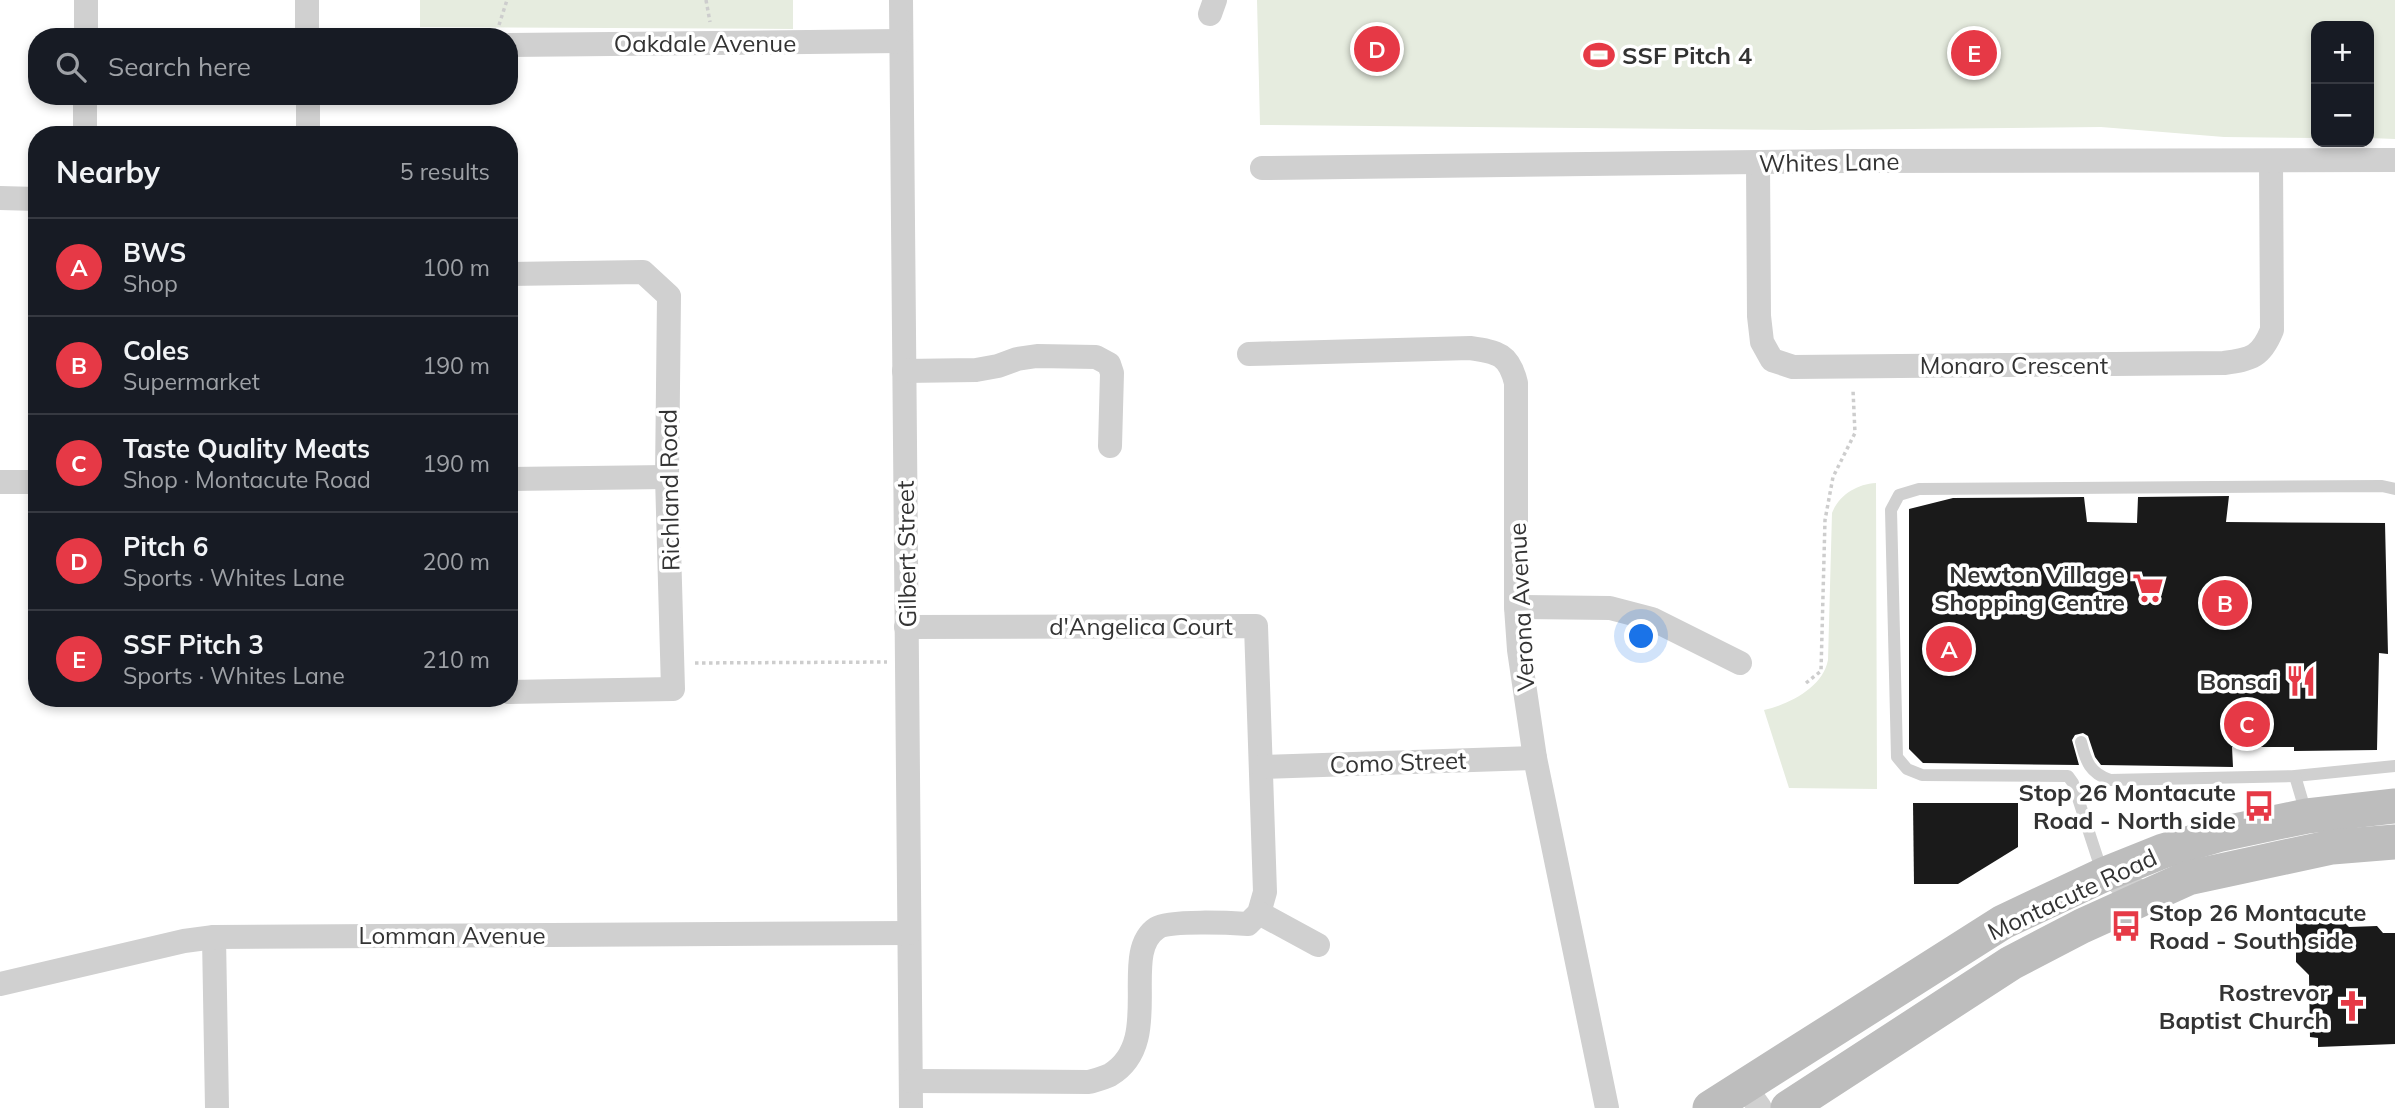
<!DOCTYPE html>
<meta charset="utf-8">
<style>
:root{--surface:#171b24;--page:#20242c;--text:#f1f3f6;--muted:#9ea1a6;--line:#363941;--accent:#e63946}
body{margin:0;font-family:Mulish,sans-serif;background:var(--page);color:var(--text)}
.controls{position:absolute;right:21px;top:21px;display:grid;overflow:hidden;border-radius:14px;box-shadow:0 4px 10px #0003}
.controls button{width:63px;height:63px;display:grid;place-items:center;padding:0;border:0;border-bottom:2px solid var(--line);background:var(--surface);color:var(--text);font:35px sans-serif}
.you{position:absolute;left:1642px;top:637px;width:24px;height:24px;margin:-18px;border:5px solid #fff;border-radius:50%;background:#1a73e8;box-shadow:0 0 0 10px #1a73e833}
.badge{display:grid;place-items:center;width:46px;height:46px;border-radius:50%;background:var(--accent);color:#fff;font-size:23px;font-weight:700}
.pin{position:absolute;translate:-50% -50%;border:4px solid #fff;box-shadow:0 2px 7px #0006}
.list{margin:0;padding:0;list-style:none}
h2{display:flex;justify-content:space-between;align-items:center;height:91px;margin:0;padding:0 28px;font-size:30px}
h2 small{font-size:23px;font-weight:400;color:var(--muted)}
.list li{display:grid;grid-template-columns:46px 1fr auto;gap:21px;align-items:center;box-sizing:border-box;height:98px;padding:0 28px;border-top:2px solid var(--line)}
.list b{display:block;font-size:26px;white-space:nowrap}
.list p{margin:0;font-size:23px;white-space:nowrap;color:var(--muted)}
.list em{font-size:23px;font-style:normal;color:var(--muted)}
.icon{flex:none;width:38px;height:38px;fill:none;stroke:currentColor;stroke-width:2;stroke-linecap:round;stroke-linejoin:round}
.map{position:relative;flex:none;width:2395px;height:1108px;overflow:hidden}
.search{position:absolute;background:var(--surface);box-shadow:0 4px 10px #0003;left:28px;top:28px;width:490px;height:77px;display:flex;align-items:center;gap:18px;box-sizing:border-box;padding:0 24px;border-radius:28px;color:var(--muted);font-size:26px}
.panel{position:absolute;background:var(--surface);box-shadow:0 4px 10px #0003;left:28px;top:126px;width:490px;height:581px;border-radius:28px}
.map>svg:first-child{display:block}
.green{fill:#e6ecdf}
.building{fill:#1a1a1a}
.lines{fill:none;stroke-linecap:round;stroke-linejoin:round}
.path{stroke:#cdcdcd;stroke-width:3.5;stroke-dasharray:3.5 3.5;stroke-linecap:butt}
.service{stroke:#d0d0d0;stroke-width:12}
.minor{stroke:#d0d0d0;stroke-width:24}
.secondary{stroke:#bdbdbd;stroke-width:35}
.labels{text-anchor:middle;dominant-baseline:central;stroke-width:7;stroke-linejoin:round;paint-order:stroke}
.street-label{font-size:24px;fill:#333;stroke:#fff}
.poi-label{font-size:24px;font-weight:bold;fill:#333;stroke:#fff;text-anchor:end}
</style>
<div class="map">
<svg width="2395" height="1108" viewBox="0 0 2395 1108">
<rect width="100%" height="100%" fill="#fff"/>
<!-- green -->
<g class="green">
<polygon points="420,0 793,0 793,29 420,27"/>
<polygon points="1257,0 2395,0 2395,139 2369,138 2369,26 2316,26 2316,138 2224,137 2101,127 1812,130 1260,125"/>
<path d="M1876,483L1877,789L1789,788L1764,710C1790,704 1823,687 1828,660L1832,513C1839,495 1857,484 1876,483Z"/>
</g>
<!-- building -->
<g class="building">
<polygon points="2229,496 2226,522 2385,523 2388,654 2379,653 2377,750 2294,751 2294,747 2232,747 2233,767 2101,765 2095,757 2088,736 2083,733 2075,735 2072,740 2079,765 1923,763 1909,749 1909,509 1953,498 2084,497 2087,522 2137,523 2138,497"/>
<polygon points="1913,803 2018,803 2018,847 1958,884 1914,884"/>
<polygon points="2340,918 2349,927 2377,926 2383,933 2395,933 2395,1044 2318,1047 2318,1038 2310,1037 2309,975 2296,962 2296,919"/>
</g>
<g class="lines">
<!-- path -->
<g class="path">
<polyline points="706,0 710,22"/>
<polyline points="499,25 507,0"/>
<polyline points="695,663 887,662"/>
<polyline points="1806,683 1821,671 1825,520 1833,477 1855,433 1853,390"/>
</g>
<!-- service -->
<g class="service">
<path d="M2081,742C2086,762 2090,773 2110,780L2295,776L2395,766"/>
<polyline points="2295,776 2306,813"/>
<polyline points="2139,884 2118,890 2103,875 2073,783 2068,776 1922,775 1907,769 1897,757 1891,510 1899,495 1919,489 2382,486 2395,489"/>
</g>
<!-- minor -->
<g class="minor">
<polyline points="307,0 307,37"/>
<polyline points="901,0 911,1108"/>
<polyline points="1210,14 1215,0"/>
<polyline points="86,37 86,0"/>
<polyline points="509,45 901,41"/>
<polyline points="308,96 308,135"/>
<polyline points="85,135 85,96"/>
<path d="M1758,163L1759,316L1762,342L1772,360L1793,367L2224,363C2252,359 2261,357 2272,330L2271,161"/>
<polyline points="1262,168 1847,161 2395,160"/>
<polyline points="0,198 37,199"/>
<polyline points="509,274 643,272 669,296 667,477 673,689 509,692"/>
<path d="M1249,354L1470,348C1498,352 1509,354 1516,383V607L1519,650L1535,758L1607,1108"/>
<polyline points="904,371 976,370 998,366 1017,359 1037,356 1096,357 1109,364 1112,373 1110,446"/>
<polyline points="509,479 667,477"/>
<polyline points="0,482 37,482"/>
<polyline points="1516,607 1610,608 1652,619 1740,663"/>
<path d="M906,627L1256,626L1265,892L1259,913L1248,924C1232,923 1169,920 1157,928C1118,953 1166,1042 1110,1075C1104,1078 1096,1080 1089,1082L911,1081"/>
<polyline points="1262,767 1535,758"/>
<polyline points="1259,913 1318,945"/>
<polyline points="214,937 217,1108"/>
<polyline points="0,984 184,941 214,937 909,933"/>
<polyline points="1745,1087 1760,1108"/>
</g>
<!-- secondary -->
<g class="secondary">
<polyline points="1710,1108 2003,922 2103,875 2163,851 2221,834 2307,816 2395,806"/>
<polyline points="1788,1108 2011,963 2082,926 2188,878 2332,847 2395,842"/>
</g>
</g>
<!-- icons -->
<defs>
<symbol id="stadium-bare" viewBox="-9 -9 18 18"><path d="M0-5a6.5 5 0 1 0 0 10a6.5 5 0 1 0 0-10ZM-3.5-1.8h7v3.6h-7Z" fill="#e63946" stroke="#fff" stroke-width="2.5" paint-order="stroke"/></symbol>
<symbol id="supermarket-bare" viewBox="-9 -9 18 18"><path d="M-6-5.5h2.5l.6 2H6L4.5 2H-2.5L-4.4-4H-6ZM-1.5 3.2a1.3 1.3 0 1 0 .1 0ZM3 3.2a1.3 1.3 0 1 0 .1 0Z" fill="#e63946" stroke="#fff" stroke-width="2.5" paint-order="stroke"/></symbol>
<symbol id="restaurant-bare" viewBox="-9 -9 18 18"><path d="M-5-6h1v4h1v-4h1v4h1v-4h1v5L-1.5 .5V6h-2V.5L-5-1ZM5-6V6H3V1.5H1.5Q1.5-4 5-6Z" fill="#e63946" stroke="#fff" stroke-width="2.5" paint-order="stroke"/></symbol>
<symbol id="bus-bare" viewBox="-9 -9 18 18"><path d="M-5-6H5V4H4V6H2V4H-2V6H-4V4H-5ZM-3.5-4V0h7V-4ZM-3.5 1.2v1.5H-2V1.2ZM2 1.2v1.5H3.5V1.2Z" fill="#e63946" stroke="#fff" stroke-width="2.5" paint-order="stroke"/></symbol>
<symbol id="church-bare" viewBox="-9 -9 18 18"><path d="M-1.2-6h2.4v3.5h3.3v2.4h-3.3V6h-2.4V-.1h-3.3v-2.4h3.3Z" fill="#e63946" stroke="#fff" stroke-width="2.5" paint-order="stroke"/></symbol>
</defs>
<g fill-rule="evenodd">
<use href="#stadium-bare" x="1577" y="33" width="44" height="44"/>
<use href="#supermarket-bare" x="2126" y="566" width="44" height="44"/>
<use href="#restaurant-bare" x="2279" y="659" width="44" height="44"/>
<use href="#bus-bare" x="2237" y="784" width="44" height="44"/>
<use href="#bus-bare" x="2104" y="904" width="44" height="44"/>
<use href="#church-bare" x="2330" y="984" width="44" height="44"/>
</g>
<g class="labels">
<!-- street labels -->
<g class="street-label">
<text x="705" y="43">Oakdale Avenue</text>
<text transform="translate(1829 162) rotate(-1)">Whites Lane</text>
<text x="2014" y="365">Monaro Crescent</text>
<text transform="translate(669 490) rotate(-91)">Richland Road</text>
<text transform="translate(906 554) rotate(-91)">Gilbert Street</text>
<text transform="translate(1521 607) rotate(-93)">Verona Avenue</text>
<text x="1141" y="626">d'Angelica Court</text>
<text transform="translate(1398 762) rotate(-2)">Como Street</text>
<text transform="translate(2072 894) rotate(-25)">Montacute Road</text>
<text x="452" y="935">Lomman Avenue</text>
</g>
<!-- poi labels -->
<g class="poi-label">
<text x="1622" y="55" text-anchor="start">SSF Pitch 4</text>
<text x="2125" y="574">Newton Village<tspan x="2125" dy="28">Shopping Centre</tspan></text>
<text x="2278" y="681">Bonsai</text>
<text x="2236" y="792">Stop 26 Montacute<tspan x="2236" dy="28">Road - North side</tspan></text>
<text x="2149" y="912" text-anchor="start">Stop 26 Montacute<tspan x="2149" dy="28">Road - South side</tspan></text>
<text x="2329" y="992">Rostrevor<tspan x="2329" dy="28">Baptist Church</tspan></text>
</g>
</g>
</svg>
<div class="controls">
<button>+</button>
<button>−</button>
</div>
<div class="you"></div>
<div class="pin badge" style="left:1949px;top:649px">A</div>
<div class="pin badge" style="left:2225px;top:603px">B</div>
<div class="pin badge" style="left:2247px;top:724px">C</div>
<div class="pin badge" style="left:1377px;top:49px">D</div>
<div class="pin badge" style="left:1974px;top:53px">E</div>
<div class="search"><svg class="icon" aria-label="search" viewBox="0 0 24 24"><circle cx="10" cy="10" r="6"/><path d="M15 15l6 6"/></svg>Search here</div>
<section class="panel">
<h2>Nearby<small>5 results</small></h2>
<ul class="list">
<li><span class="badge">A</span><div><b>BWS</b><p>Shop</p></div><em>100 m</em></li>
<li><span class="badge">B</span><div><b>Coles</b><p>Supermarket</p></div><em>190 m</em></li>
<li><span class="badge">C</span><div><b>Taste Quality Meats</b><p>Shop · Montacute Road</p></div><em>190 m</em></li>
<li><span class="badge">D</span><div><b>Pitch 6</b><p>Sports · Whites Lane</p></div><em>200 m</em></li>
<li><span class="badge">E</span><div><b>SSF Pitch 3</b><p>Sports · Whites Lane</p></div><em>210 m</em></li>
</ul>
</section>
</div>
